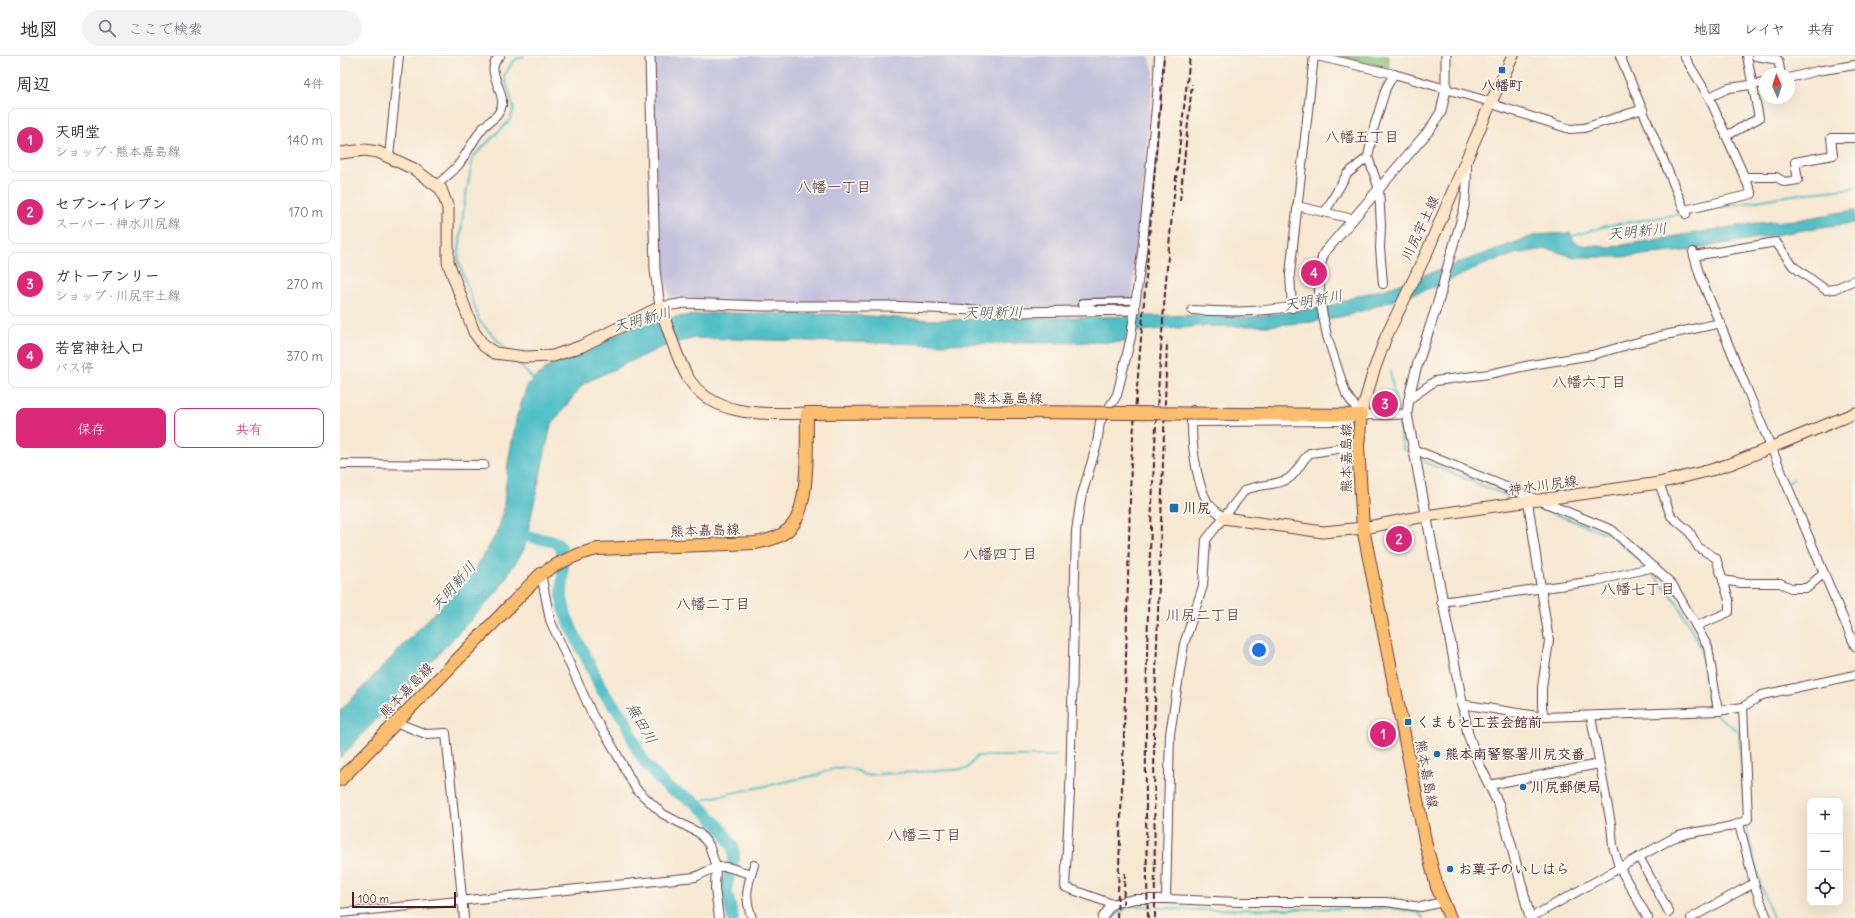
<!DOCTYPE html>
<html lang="ja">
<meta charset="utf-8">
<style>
:root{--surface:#fff;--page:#f2f2f3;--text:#2b2b33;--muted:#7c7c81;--line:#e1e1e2;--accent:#db2777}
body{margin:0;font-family:Delius,"Klee One",sans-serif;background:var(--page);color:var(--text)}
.controls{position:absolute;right:12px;bottom:12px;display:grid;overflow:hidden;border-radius:8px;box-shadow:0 4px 16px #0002}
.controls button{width:36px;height:36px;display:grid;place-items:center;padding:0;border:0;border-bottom:1px solid var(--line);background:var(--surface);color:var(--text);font:20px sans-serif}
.compass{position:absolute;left:1419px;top:12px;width:36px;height:36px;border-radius:50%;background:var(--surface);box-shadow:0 4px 16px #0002;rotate:357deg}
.scale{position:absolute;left:12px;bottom:10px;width:104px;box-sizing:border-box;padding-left:4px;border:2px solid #4a1f2b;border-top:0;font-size:11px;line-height:14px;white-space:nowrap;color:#4a1f2b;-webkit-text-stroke:3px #fbf7ec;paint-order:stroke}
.you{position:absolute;left:919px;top:594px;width:14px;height:14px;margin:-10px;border:3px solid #fff;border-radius:50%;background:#1a73e8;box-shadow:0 0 0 6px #1a73e833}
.badge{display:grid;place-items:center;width:26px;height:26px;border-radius:50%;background:var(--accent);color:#fff;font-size:13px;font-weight:700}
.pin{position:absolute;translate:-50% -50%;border:2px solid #fff;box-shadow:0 1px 4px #0006}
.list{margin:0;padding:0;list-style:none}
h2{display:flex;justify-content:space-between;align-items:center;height:52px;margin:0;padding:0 16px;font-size:17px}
h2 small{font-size:13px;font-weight:400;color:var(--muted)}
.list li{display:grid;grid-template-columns:26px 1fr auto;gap:12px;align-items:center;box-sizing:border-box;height:64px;margin:0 8px 8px;padding:0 8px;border:1px solid var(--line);border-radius:8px}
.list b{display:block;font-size:15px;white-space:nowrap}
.list p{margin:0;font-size:13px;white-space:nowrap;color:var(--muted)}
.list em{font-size:13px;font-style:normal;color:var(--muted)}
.actions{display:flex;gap:8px;padding:12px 16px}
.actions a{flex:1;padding:9px 0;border:1px solid var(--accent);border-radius:8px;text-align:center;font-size:14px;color:var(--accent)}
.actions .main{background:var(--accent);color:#fff}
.icon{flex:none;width:22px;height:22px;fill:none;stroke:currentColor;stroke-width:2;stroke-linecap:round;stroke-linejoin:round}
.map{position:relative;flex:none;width:1515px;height:862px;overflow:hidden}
header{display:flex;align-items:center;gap:24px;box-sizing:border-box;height:56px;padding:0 20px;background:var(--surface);border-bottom:1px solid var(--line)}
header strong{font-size:19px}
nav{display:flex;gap:22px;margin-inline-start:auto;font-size:14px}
.search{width:280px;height:36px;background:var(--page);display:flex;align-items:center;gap:10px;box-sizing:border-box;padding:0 14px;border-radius:22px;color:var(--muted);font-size:15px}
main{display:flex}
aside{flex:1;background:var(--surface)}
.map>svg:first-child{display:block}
.industrial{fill:#c3c1db}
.green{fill:#8dc97e;stroke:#6c7454}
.water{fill:#51bfc7;stroke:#4e6f79}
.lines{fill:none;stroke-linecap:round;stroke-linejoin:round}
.stream{stroke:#51bfc7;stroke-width:2}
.river{stroke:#51bfc7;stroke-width:12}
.pedestrian-casing{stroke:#643d44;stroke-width:8}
.minor-casing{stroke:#643d44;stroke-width:10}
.tertiary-casing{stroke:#643d44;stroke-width:11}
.secondary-casing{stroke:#643d44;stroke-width:13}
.primary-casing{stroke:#643d44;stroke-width:14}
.pedestrian{stroke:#fff;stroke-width:5.5}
.minor{stroke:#fff;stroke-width:8}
.tertiary{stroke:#fff;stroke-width:9}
.secondary{stroke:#fde5c5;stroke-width:11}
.primary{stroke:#fbbd6e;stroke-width:12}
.rail{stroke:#4a1f2b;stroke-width:2;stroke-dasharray:6 3;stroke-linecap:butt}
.primary-bridge-casing{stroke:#643d44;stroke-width:14;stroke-linecap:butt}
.primary-bridge{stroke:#fbbd6e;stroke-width:12}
.poi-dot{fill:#1f6fb2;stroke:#fbf7ec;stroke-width:1.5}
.labels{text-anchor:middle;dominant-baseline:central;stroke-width:3.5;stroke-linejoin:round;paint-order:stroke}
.poi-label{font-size:14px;font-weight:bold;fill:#4a1f2b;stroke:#fbf7ec;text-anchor:start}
.street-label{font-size:14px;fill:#4a1f2b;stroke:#fbf7ec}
.neighbourhood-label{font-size:15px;fill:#4a1f2b;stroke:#fbf7ec}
.water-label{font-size:15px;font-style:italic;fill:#4c5762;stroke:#fbf7ec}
</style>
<header>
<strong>地図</strong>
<div class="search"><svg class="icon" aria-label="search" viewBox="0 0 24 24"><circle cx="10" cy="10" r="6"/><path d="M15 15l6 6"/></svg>ここで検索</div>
<nav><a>地図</a><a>レイヤ</a><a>共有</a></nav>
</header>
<main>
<aside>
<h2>周辺<small>4件</small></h2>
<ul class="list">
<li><span class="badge">1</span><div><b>天明堂</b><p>ショップ · 熊本嘉島線</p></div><em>140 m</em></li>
<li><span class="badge">2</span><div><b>セブン-イレブン</b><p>スーパー · 神水川尻線</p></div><em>170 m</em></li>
<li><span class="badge">3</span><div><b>ガトーアンリー</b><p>ショップ · 川尻宇土線</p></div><em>270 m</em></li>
<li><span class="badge">4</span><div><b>若宮神社入口</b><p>バス停</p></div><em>370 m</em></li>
</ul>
<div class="actions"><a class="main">保存</a><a>共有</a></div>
</aside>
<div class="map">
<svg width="1515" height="862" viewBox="0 0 1515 862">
<rect width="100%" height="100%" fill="#fbf7ec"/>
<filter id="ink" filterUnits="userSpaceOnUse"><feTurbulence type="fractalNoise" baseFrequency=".025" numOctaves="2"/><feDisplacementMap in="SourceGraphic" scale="8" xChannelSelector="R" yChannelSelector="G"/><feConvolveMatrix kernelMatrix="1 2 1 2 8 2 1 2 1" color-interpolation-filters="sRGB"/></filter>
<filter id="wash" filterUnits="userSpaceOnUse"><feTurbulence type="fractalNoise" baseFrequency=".012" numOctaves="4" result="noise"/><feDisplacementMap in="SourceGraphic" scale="16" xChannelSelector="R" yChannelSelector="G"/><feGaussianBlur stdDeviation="0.9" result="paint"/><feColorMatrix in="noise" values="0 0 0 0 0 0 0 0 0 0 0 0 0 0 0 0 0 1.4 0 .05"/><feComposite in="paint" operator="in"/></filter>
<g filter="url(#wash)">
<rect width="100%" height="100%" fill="#f7e8d2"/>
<!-- industrial -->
<polygon class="industrial" points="312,0 809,0 814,16 791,253 427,248 330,241 325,224 316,148"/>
<!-- green -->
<polygon class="green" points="998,0 1048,0 1049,12"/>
<!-- water -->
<polygon class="water" points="1515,154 1515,167 1481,171 1343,195 1281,201 1234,201 1209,193 1199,194 1175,198 1150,206 1094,231 1009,259 971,266 927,270 864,270 786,276 785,286 585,288 354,282 322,291 244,327 211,369 184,493 157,536 0,702 0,655 132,518 157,477 163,459 168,407 177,359 188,328 209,310 288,273 335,261 378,257 497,258 589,264 866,259 909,261 988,251 1019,239 1046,233 1196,179 1230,177 1234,185 1241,189 1271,191 1416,167 1457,164"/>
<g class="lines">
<!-- stream -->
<g class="stream">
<polyline points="1354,156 1451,139 1515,132"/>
<polyline points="1230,181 1266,170 1340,158"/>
<polyline points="168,295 140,266 118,204 124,150 133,101 170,64 174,52 164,20 173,5 184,0"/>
<polyline points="174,303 195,325"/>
<polyline points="1050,315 1057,355"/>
<polyline points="1058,362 1063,393 1071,398"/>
<polyline points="1079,402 1089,408 1176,443"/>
<polyline points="1448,427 1453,423"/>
<polyline points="1193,450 1269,478 1306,510"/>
<polyline points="1310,514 1338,548 1361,593 1368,647 1372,653"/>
<polyline points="1375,658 1399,676 1403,732"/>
<path d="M356,747L369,742L477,719C493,711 509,707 524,719L627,713L637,700H716"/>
<polyline points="1405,766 1421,830 1433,862"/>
<polyline points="773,862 790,849 850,854 1053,852 1079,857 1083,862"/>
</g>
<!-- river -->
<polyline class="river" points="172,477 215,486 221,491 223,508 222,542 225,557 233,576 254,617 261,633 285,664 297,693 306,709 318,722 328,732 356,747 367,757 380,771 393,791 394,802 387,828 387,838 393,862"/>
</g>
</g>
<g filter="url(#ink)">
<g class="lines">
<defs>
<polyline id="pedestrian" points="753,252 742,249 742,246 794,245"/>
<g id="minor">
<polyline points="819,0 817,41 802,196 791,281 777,339 760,366 757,388 741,442 736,475 730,735 725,831 772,848 795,843 826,843 898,846 1046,846 1081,851 1103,846"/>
<polyline points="976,0 1054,18 1151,46 1158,50 1230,73 1244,72 1303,53"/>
<polyline points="1280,0 1346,158"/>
<polyline points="1344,0 1369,41 1412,138 1345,154"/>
<polyline points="1416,0 1438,4 1441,18"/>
<polyline points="1449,22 1477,15 1515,9"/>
<polyline points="1369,41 1389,32 1425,27"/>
<polyline points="1386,80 1419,62 1407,0"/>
<polyline points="49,101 59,0"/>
<polyline points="1404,121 1436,121 1445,126 1458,124 1455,106 1493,99 1491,82 1515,82"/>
<path d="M97,129C104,122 113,116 119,108C127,97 133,85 141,74C149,63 158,64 162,49C165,34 143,13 160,0"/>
<polyline points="957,150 1013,163"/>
<polyline points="985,156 1007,118 1028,101"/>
<path d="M1353,196C1356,206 1358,216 1362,225C1413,347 1463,469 1515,590"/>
<polyline points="1354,200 1436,186 1453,210 1486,234 1494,233 1515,224"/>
<polyline points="1043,228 1040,192 1041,170 1039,133 1028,101 1034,71 1046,32 1054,18"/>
<path d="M1101,236C1107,207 1117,180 1124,152C1127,137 1127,121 1127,106"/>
<polyline points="952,252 950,218 974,0"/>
<path d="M852,254C898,257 935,256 980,245L987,280L1006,338L1021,359"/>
<polyline points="1068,344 1095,325 1149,318 1191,309 1252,299 1316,281 1381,267"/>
<path d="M853,354C850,379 855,424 868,447C872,452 879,457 884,462"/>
<polyline points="851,366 1001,365 1012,362"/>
<polyline points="1073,393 1272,474 1332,528 1368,591 1378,655"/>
<polyline points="0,408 144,409"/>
<polyline points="1319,427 1331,460 1349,475 1358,491 1376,502 1383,524 1401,527 1440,527 1451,532 1467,532 1484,517"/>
<polyline points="1188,446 1209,585 1202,631 1202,651 1204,661"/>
<polyline points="201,518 210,564 253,660 269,684 296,733 323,758 359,777 369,789 376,811 375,833 379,862"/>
<polyline points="1101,546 1255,525 1314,511"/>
<polyline points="1356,570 1389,556 1389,544 1383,524"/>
<polyline points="1121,648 1204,661 1378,655 1403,651 1422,639 1515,619"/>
<polyline points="1251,661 1271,768 1273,790 1279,811 1308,862"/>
<polyline points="55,666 86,678 106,677 124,862"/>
<polyline points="1149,729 1259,708"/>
<polyline points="1399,768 1415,831 1427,862"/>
<polyline points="1299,801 1329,856"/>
<path d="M826,843L830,678L844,588L863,530L866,484L905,434C919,428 935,430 948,423C958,417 961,404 970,397L1018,390"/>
<path d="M0,857L355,821C365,817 375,809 386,811C395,812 402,817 411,817"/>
<path d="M412,862C404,840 407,831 414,809"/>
<polyline points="762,862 772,848"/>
<path d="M1190,862L1333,782C1357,772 1386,776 1408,763L1403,651"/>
<polyline points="1351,862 1414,827"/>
</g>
<g id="tertiary">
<polyline points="310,0 315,214 320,251 345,247 422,250 548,250 677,256 795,254"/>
<path d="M1101,236C1090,276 1071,316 1067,358L1128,678L1138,706L1159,749L1171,788L1190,862"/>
<path d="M980,245C979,228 978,213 984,197L1091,72L1101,56L1106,33V0"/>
<polyline points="1021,359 1067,358"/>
</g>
<g id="secondary">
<path d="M0,97L25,94L38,96L74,113L101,133L108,152V206L134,276L144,290L155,297L185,301L213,300L242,290L320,251C329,274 335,298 347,320C371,362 425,358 467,357"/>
<polyline points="1021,359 1034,314 1046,281 1087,196 1151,46 1173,0"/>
<polyline points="884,462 983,476 1023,472 1085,460 1319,427 1371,414 1393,407 1515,357"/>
</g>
<g id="primary">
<polyline points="899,358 1021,359 1018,390 1023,472 1086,789 1097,831 1110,862"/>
<path d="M0,724L201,518C219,506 236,498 257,493L415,487C427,485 440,482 449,473C471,454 466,386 467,357L680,356"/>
</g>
</defs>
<!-- pedestrian casing -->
<use href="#pedestrian" class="pedestrian-casing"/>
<!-- minor casing -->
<use href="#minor" class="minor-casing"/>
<!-- tertiary casing -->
<use href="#tertiary" class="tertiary-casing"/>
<!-- secondary casing -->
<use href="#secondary" class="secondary-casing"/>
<!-- primary casing -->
<use href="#primary" class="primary-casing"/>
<!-- pedestrian -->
<use href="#pedestrian" class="pedestrian"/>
<!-- minor -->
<use href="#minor" class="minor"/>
<!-- tertiary -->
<use href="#tertiary" class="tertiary"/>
<!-- secondary -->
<use href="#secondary" class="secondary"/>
<!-- primary -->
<use href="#primary" class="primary"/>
<!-- rail -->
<g class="rail">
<polyline points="840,145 852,28"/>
<polyline points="783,849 785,817"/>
<polyline points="777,862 784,679 791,406 824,0"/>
<path d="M808,862C802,654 809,445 825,237C831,158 841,79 850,0"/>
<polyline points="815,862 814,678 827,286"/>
</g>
<defs>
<polyline id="primary-bridge" points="680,356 899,358"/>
</defs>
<!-- primary-bridge casing -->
<use href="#primary-bridge" class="primary-bridge-casing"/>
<!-- primary-bridge -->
<use href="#primary-bridge" class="primary-bridge"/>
</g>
</g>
<!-- markers -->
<g class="poi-dot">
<rect x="1158" y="10" width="8" height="8" rx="2"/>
<rect x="829" y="447" width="10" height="10" rx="2"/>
<rect x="1064" y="662" width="8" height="8" rx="2"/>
<circle cx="1097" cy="698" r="4"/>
<circle cx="1183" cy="731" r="4"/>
<circle cx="1110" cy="813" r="4"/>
</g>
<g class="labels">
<!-- poi labels -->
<g class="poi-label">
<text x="1162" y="29" text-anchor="middle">八幡町</text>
<text x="843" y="452">川尻</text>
<text x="1076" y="666">くまもと工芸会館前</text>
<text x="1105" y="698">熊本南警察署川尻交番</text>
<text x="1191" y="731">川尻郵便局</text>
<text x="1118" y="813">お菓子のいしはら</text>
</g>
<!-- street labels -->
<g class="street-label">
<text transform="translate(1080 172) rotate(-65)">川尻宇土線</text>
<text x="668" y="342">熊本嘉島線</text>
<text transform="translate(1006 402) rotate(-90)">熊本嘉島線</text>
<text transform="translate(1203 429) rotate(-8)">神水川尻線</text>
<text transform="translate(365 474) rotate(-2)">熊本嘉島線</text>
<text transform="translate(66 634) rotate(-46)">熊本嘉島線</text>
<text transform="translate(1087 718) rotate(79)">熊本嘉島線</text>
</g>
<!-- neighbourhood labels -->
<g class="neighbourhood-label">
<text x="1022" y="80">八幡五丁目</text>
<text x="494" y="130">八幡一丁目</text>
<text x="1249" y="325">八幡六丁目</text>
<text x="660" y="497">八幡四丁目</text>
<text x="1298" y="532">八幡七丁目</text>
<text x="373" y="547">八幡二丁目</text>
<text x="863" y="558">川尻二丁目</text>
<text x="584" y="778">八幡三丁目</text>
</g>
<!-- water labels -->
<g class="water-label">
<text transform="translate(1297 175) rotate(-6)">天明新川</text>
<text transform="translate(973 244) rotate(-10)">天明新川</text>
<text transform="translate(653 256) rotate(-1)">天明新川</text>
<text transform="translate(302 263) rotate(-15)">天明新川</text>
<text transform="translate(113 530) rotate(-49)">天明新川</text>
<text transform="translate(302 667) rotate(60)">無田川</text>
</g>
</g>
</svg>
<div class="controls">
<button>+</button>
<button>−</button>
<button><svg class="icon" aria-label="locate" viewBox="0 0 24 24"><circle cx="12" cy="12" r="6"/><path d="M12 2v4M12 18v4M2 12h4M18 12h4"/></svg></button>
</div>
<svg class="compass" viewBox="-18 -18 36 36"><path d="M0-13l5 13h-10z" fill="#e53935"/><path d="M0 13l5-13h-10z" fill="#7c7c81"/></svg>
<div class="scale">100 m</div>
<div class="you"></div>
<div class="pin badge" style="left:1043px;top:678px">1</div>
<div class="pin badge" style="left:1059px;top:483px">2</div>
<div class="pin badge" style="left:1045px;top:348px">3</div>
<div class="pin badge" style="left:974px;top:217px">4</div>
</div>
</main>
